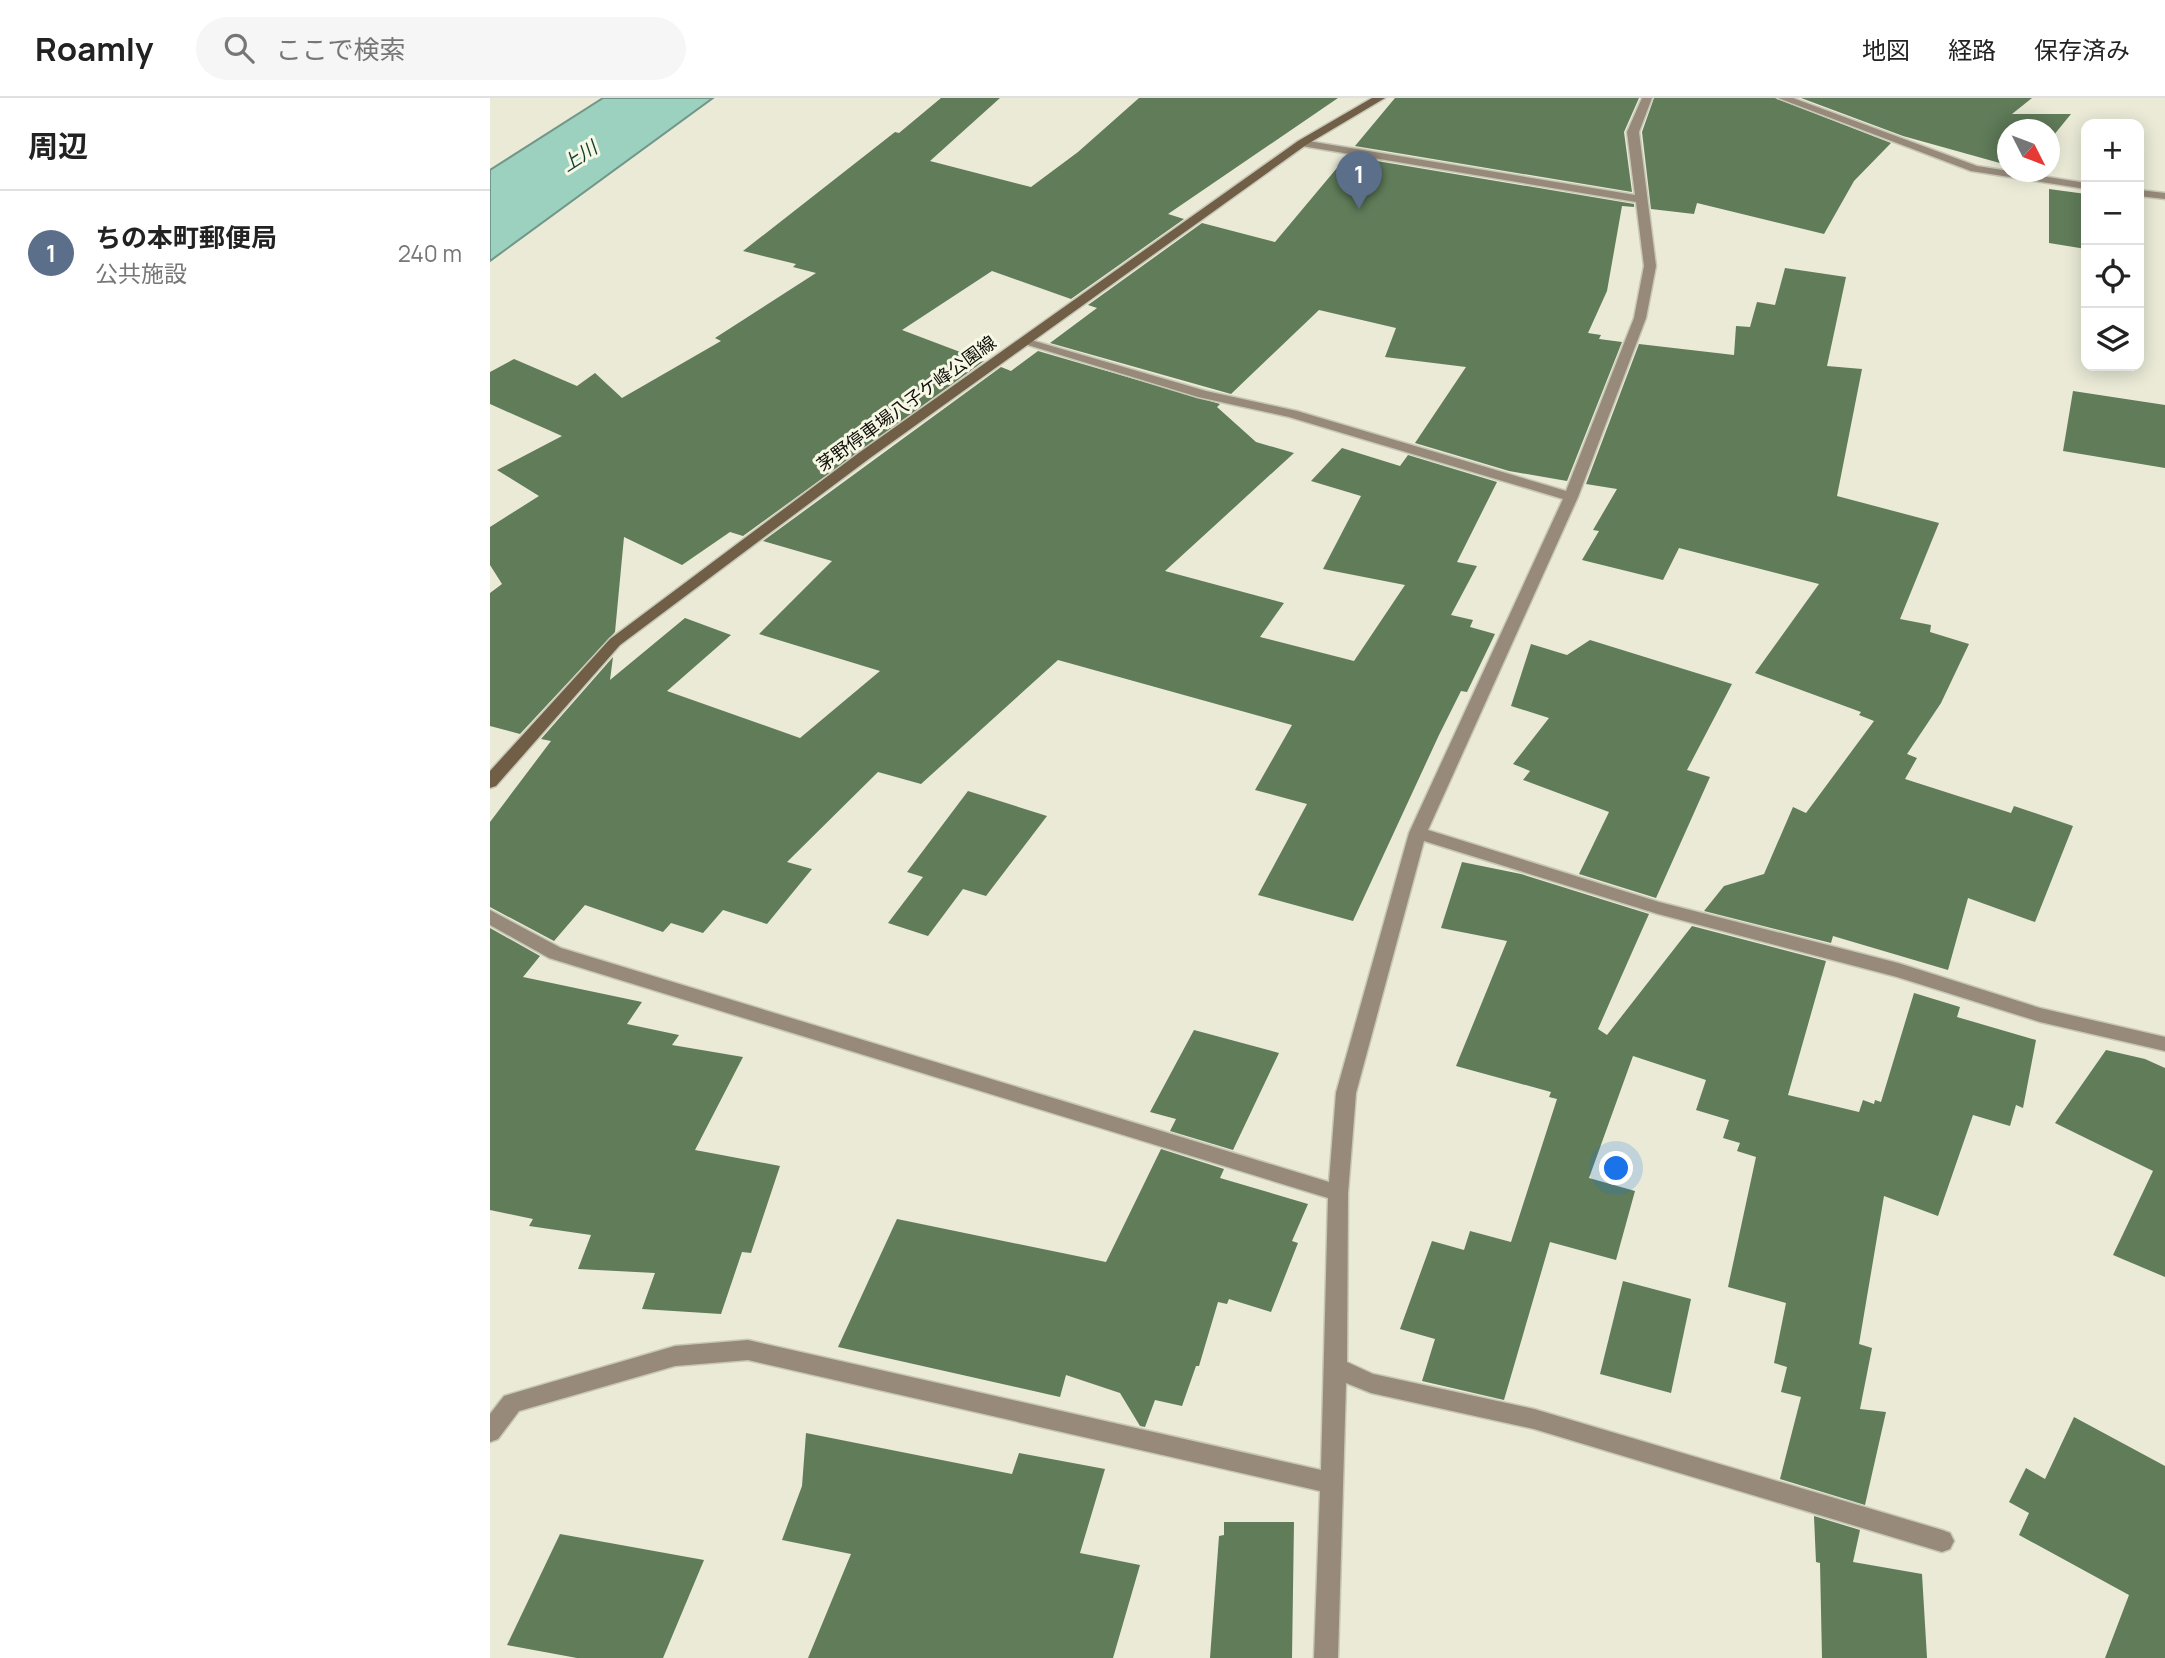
<!DOCTYPE html>
<html lang="ja">
<meta charset="utf-8">
<style>
:root{--surface:#fff;--page:#f6f6f6;--text:#222;--muted:#767676;--line:#e0e0e0;--accent:#2c4aba}
body{margin:0;font-family:Manrope,"Noto Sans JP",sans-serif;background:var(--page);color:var(--text)}
.controls{position:absolute;right:21px;top:21px;display:grid;overflow:hidden;border-radius:14px;box-shadow:0 4px 18px #0003}
.controls button{width:63px;height:63px;display:grid;place-items:center;padding:0;border:0;border-bottom:2px solid var(--line);background:var(--surface);color:var(--text);font:35px sans-serif}
.compass{position:absolute;left:1507px;top:21px;width:63px;height:63px;border-radius:50%;background:var(--surface);box-shadow:0 4px 18px #0003;rotate:132deg}
.you{position:absolute;left:1127px;top:1071px;width:24px;height:24px;margin:-18px;border:5px solid #fff;border-radius:50%;background:#1a73e8;box-shadow:0 0 0 10px #1a73e833}
.badge{display:grid;place-items:center;width:46px;height:46px;border-radius:50%;background:var(--accent);color:#fff;font-size:23px;font-weight:700}
.pin{position:absolute;translate:-50% -58px;filter:drop-shadow(0 2px 4px #0008)}
.pin::after{content:'';position:absolute;top:37px;width:24px;height:21px;background:inherit;clip-path:polygon(0 0,100% 0,50% 100%)}
.list{margin:0;padding:0;list-style:none}
h2{display:flex;justify-content:space-between;align-items:center;height:91px;margin:0;padding:0 28px;font-size:30px}
h2 small{font-size:23px;font-weight:400;color:var(--muted)}
.list li{display:grid;grid-template-columns:46px 1fr auto;gap:21px;align-items:center;box-sizing:border-box;height:126px;padding:0 28px;border-top:2px solid var(--line)}
.list b{display:block;font-size:26px;white-space:nowrap}
.list p{margin:0;font-size:23px;white-space:nowrap;color:var(--muted)}
.list em{font-size:23px;font-style:normal;color:var(--muted)}
.icon{flex:none;width:38px;height:38px;fill:none;stroke:currentColor;stroke-width:2;stroke-linecap:round;stroke-linejoin:round}
.map{position:relative;flex:none;width:1675px;height:1560px;overflow:hidden}
header{display:flex;align-items:center;gap:42px;box-sizing:border-box;height:98px;padding:0 35px;background:var(--surface);border-bottom:2px solid var(--line)}
header strong{font-size:33px}
nav{display:flex;gap:38px;margin-inline-start:auto;font-size:24px}
.search{width:490px;height:63px;background:var(--page);display:flex;align-items:center;gap:18px;box-sizing:border-box;padding:0 24px;border-radius:38px;color:var(--muted);font-size:26px}
main{display:flex}
aside{flex:1;background:var(--surface)}
.map>svg:first-child{display:block}
.water{fill:#9bd1be;stroke:#719788;stroke-width:2}
.building{fill:#607c59}
.lines{fill:none;stroke-linecap:round;stroke-linejoin:round}
.minor-casing{stroke:#c7c7b6;stroke-width:3}
.secondary-casing{stroke:#c7c7b6;stroke-width:3}
.minor{fill:#978a7a;fill-rule:evenodd}
.secondary{fill:#705e47;fill-rule:evenodd}
.labels{text-anchor:middle;dominant-baseline:central;stroke-width:6;stroke-linejoin:round;paint-order:stroke}
.far-street-label{font-size:18px;fill:#0f0f09;stroke:#f7f7e5}
.far-water-label{font-size:19px;font-style:italic;fill:#103f32;stroke:#f7f7e5}
</style>
<header>
<strong>Roamly</strong>
<div class="search"><svg class="icon" aria-label="search" viewBox="0 0 24 24"><circle cx="10" cy="10" r="6"/><path d="M15 15l6 6"/></svg>ここで検索</div>
<nav><a>地図</a><a>経路</a><a>保存済み</a></nav>
</header>
<main>
<aside>
<h2>周辺<small></small></h2>
<ul class="list">
<li><span class="badge" style="background:#5c6f8a">1</span><div><b>ちの本町郵便局</b><p>公共施設</p></div><em>240 m</em></li>
</ul>
</aside>
<div class="map">
<svg width="1675" height="1560" viewBox="0 0 1675 1560">
<rect width="100%" height="100%" fill="#eaead7"/>
<!-- water -->
<polygon class="water" points="113,0 223,0 0,163 0,72"/>
<!-- building -->
<g class="building">
<polygon points="451,0 510,0 440,63 541,89 588,54 649,0 848,0 678,116 694,121 581,201 502,173 412,232 494,263 253,438 240,434 192,467 134,439 125,534 30,636 0,628 0,495 12,486 0,467 0,429 49,398 7,372 72,338 0,306 0,274 24,261 87,288 105,275 132,300 231,243 225,240 326,175 303,169 306,166 253,153 405,34 409,35"/>
<polygon points="905,0 1149,0 1134,34 1142,94 865,48"/>
<polygon points="1164,0 1285,0 1401,45 1364,83 1334,136 1207,105 1204,116 1161,111 1152,34"/>
<polygon points="1311,0 1542,0 1522,16 1581,16 1559,43 1559,32 1517,32 1517,67 1413,38"/>
<polygon points="857,58 1144,106 1144,109 1132,108 1117,193 1098,235 1111,237 1109,241 1132,244 1077,383 1019,373 925,345 976,269 895,259 906,230 829,212 741,296 560,245 607,210 598,207 712,125 785,144"/>
<polygon points="1559,91 1596,96 1596,151 1559,145"/>
<polygon points="1295,170 1356,179 1337,268 1372,271 1347,398 1449,425 1410,521 1441,527 1440,534 1479,546 1451,605 1417,656 1427,660 1415,681 1521,715 1524,708 1583,728 1545,824 1478,800 1458,872 1343,838 1341,845 1214,813 1234,788 1274,776 1303,709 1316,715 1384,623 1369,617 1371,614 1265,575 1329,486 1189,450 1173,482 1092,462 1109,433 1103,432 1127,391 1096,386 1149,246 1244,257 1246,228 1260,229 1267,204 1285,207"/>
<polygon points="548,253 730,306 727,309 766,344 804,355 675,473 794,505 770,539 864,563 915,487 833,471 871,398 821,383 852,350 910,368 918,357 1007,384 967,464 987,468 961,517 983,522 980,529 1005,536 977,594 971,593 949,637 863,823 768,797 817,706 765,692 802,627 568,562 431,686 388,674 297,764 322,771 277,826 233,812 213,835 181,825 173,834 95,807 64,843 0,809 0,724 61,643 51,641 123,559 120,582 195,520 241,537 177,593 310,640 390,573 269,536 342,463 273,443 511,269 521,273"/>
<polygon points="1583,293 1675,307 1675,370 1573,353"/>
<polygon points="1100,542 1242,586 1197,672 1220,679 1166,800 1089,776 1119,714 1033,682 1040,673 1023,666 1059,620 1021,608 1041,546 1077,557"/>
<polygon points="478,693 557,718 496,798 473,791 438,838 398,825 433,779 417,774"/>
<polygon points="972,764 1031,776 1159,816 1108,931 1117,937 1202,828 1336,863 1298,997 1369,1014 1373,1002 1384,1006 1385,1002 1391,1004 1424,895 1470,909 1467,919 1546,942 1533,1010 1526,1007 1520,1028 1483,1017 1448,1118 1394,1098 1369,1246 1382,1250 1370,1311 1396,1314 1375,1407 1290,1381 1311,1299 1291,1294 1297,1269 1284,1265 1296,1205 1238,1189 1266,1059 1247,1053 1250,1045 1233,1040 1239,1022 1206,1012 1216,982 1143,958 1099,1080 1145,1093 1126,1162 1060,1144 1014,1302 932,1283 945,1241 910,1231 942,1143 974,1152 980,1133 1021,1144 1067,1001 1059,999 1061,994 966,968 1017,843 951,830"/>
<polygon points="0,830 50,858 33,879 152,904 137,926 189,937 182,947 253,959 205,1052 290,1068 261,1155 252,1154 231,1216 152,1211 165,1175 88,1171 101,1137 39,1128 43,1121 0,1112"/>
<polygon points="704,932 789,955 743,1052 680,1033 686,1021 660,1014"/>
<polygon points="1616,952 1655,961 1675,970 1675,1179 1623,1157 1663,1073 1565,1025"/>
<polygon points="671,1051 734,1071 730,1080 818,1106 802,1143 808,1145 781,1214 739,1201 737,1206 728,1204 709,1268 706,1268 692,1308 665,1302 655,1329 650,1328 630,1295 576,1277 570,1299 348,1249 407,1121 616,1164"/>
<polygon points="1133,1183 1201,1201 1181,1295 1110,1276"/>
<polygon points="1584,1319 1675,1368 1675,1560 1615,1560 1639,1497 1529,1437 1539,1415 1519,1404 1536,1370 1555,1381"/>
<polygon points="316,1335 522,1376 529,1355 615,1371 590,1455 650,1467 623,1560 318,1560 361,1456 292,1442 312,1388"/>
<polygon points="1324,1418 1370,1432 1363,1464 1432,1476 1437,1560 1332,1560 1330,1465 1326,1464"/>
<polygon points="734,1424 804,1424 802,1560 720,1560 729,1438 734,1437"/>
<polygon points="70,1436 214,1462 173,1560 87,1560 17,1547"/>
</g>
<g class="lines">
<defs>
<g id="minor">
<polygon points="1152,0 1162,0 1149,34 1166,168 1156,220 1088,399 938,732 1169,804 1408,865 1550,910 1675,939 1675,953 1550,924 1407,879 1168,816 934,743 866,995 858,1095 857,1264 883,1276 1044,1311 1452,1432 1460,1435 1464,1443 1460,1451 1452,1454 1044,1331 881,1295 856,1285 848,1560 824,1560 830,1393 258,1262 185,1268 29,1313 8,1341 0,1344 0,1316 14,1298 185,1248 258,1242 831,1372 838,1100 59,860 0,827 0,812 71,850 839,1084 846,995 919,735 1073,401 799,319 708,299 528,244 534,240 716,293 807,313 1076,393 1144,220 1154,168 1146,104 812,48 806,45 812,42 1145,97 1137,34"/>
<polygon points="1288,0 1303,0 1487,68 1596,85 1596,91 1481,73"/>
<polygon points="1649,92 1675,95 1675,101 1649,98"/>
</g>
<polygon id="secondary" points="882,0 895,0 816,47 380,360 130,547 6,688 0,690 0,673 120,541 370,354 808,43"/>
</defs>
<!-- minor casing -->
<use href="#minor" class="minor-casing"/>
<!-- secondary casing -->
<use href="#secondary" class="secondary-casing"/>
<!-- minor -->
<use href="#minor" class="minor"/>
<!-- secondary -->
<use href="#secondary" class="secondary"/>
</g>
<g class="labels">
<!-- far-street labels -->
<g class="far-street-label">
<text transform="translate(416 305) rotate(-36)">茅野停車場八子ケ峰公園線</text>
</g>
<!-- far-water labels -->
<g class="far-water-label">
<text transform="translate(89 58) rotate(-33)">上川</text>
</g>
</g>
</svg>
<div class="controls">
<button>+</button>
<button>−</button>
<button><svg class="icon" aria-label="locate" viewBox="0 0 24 24"><circle cx="12" cy="12" r="6"/><path d="M12 2v4M12 18v4M2 12h4M18 12h4"/></svg></button>
<button><svg class="icon" aria-label="layers" viewBox="0 0 24 24"><path d="M12 4l9 5-9 5-9-5zM3 14l9 5 9-5"/></svg></button>
</div>
<svg class="compass" viewBox="-18 -18 36 36"><path d="M0-13l5 13h-10z" fill="#e53935"/><path d="M0 13l5-13h-10z" fill="#767676"/></svg>
<div class="you"></div>
<div class="pin badge" style="left:869px;top:111px;background:#5c6f8a">1</div>
</div>
</main>
